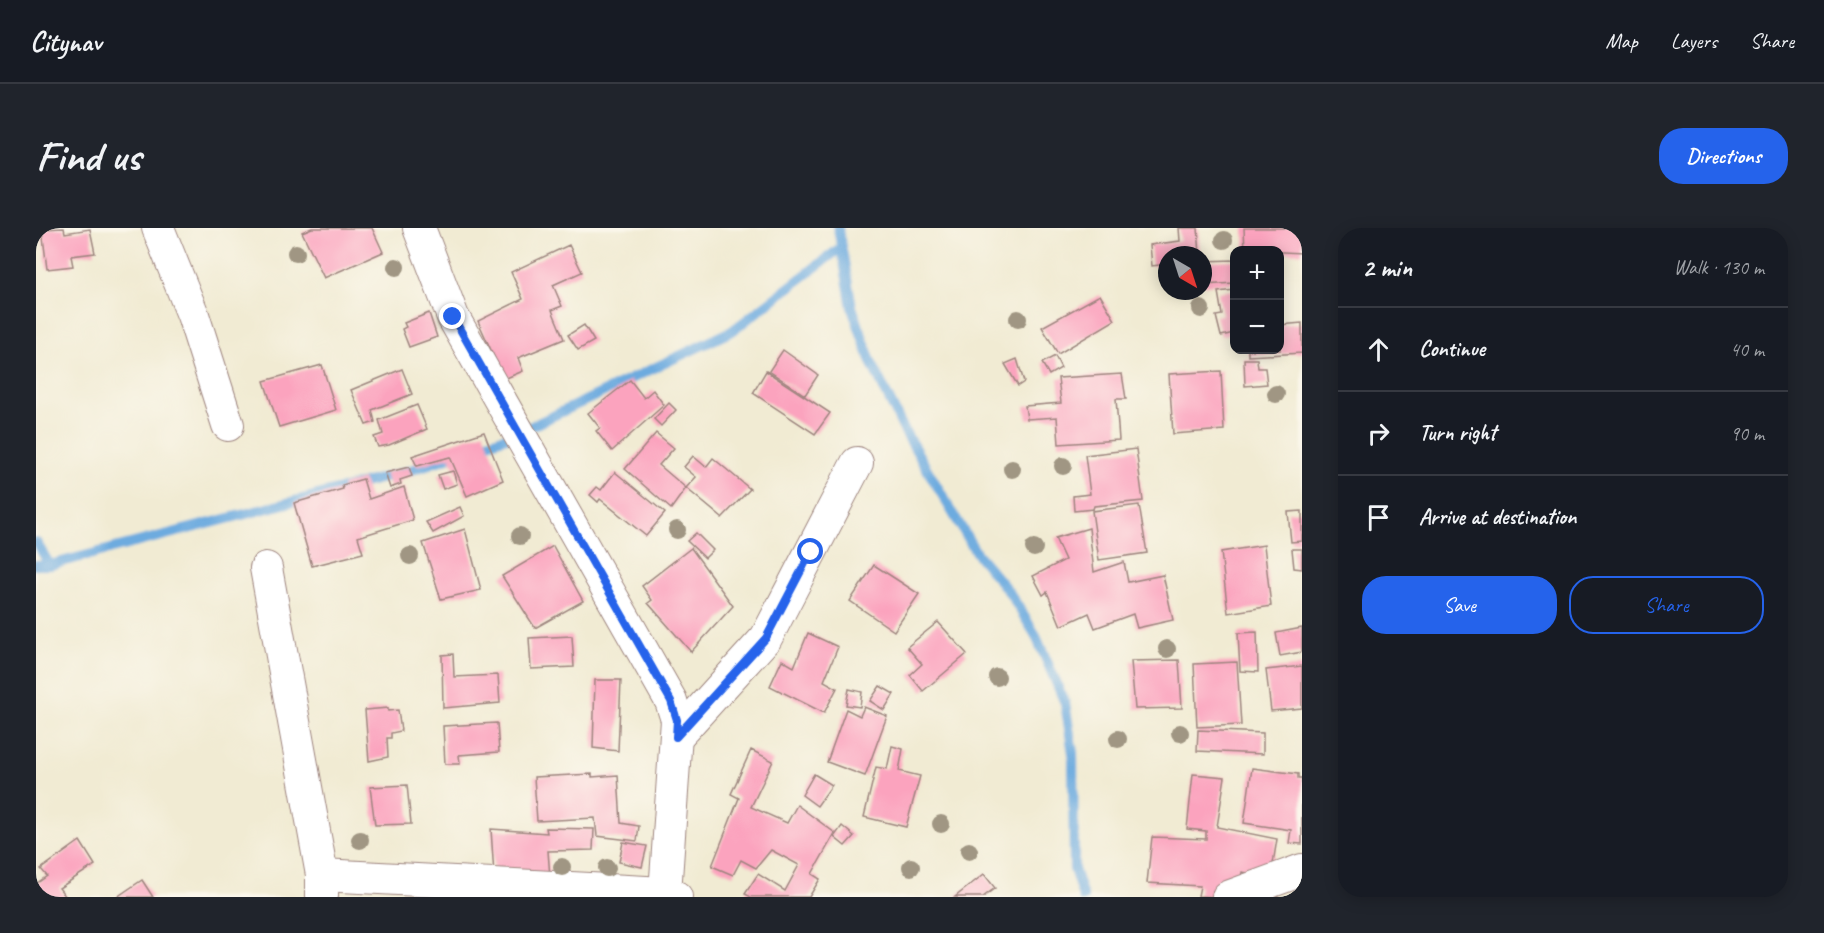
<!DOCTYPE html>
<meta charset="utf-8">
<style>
:root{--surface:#171b24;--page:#20242c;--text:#f1f3f6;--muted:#9ea1a6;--line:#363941;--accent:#2563eb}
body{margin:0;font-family:Caveat,sans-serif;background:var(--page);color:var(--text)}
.controls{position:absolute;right:18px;top:18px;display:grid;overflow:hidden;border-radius:12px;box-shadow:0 3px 15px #0003}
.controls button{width:54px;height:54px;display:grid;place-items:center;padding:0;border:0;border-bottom:2px solid var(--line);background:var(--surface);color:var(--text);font:30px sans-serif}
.compass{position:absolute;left:1122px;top:18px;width:54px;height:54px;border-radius:50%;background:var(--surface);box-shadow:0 3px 15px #0003;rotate:141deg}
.stop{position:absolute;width:18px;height:18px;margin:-14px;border:4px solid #2563eb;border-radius:50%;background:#fff}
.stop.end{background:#2563eb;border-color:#fff;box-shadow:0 2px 6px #0008}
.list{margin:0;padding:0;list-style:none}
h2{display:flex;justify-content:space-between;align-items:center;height:78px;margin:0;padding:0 24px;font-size:26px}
h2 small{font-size:20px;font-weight:400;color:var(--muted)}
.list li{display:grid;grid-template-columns:39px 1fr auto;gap:18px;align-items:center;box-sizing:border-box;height:84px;padding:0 24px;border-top:2px solid var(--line)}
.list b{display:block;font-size:22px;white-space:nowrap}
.list em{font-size:20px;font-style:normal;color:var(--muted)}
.actions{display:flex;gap:12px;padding:18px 24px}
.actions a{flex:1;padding:14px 0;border:2px solid var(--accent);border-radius:24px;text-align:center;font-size:21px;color:var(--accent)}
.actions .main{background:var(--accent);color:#fff}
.icon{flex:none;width:33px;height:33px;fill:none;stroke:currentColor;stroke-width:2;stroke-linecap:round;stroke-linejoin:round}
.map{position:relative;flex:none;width:1266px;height:669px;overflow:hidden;border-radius:24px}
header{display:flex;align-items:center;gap:36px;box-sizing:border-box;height:84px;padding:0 30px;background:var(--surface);border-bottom:2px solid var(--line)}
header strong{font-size:28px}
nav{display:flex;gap:33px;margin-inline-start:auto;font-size:21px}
.intro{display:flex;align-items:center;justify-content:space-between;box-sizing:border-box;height:144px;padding:0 36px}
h1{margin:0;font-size:42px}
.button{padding:15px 27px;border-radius:24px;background:var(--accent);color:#fff;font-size:21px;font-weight:700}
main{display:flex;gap:36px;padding:0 36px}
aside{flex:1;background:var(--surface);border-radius:24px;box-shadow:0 3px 15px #0003}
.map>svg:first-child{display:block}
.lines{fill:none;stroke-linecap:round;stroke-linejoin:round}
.stream{stroke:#6dabdf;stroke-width:10}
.building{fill:#fba3be}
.street-casing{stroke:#9e857f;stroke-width:34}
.street{stroke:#fff;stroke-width:32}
.tree{fill:#a09683}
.route{stroke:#2563eb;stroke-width:8}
</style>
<header>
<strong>Citynav</strong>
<nav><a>Map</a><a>Layers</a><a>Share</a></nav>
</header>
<div class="intro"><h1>Find us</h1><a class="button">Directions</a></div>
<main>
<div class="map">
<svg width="1266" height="669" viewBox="0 0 1266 669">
<rect width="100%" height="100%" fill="#fbf7ec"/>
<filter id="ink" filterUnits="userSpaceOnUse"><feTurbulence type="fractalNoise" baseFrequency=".0167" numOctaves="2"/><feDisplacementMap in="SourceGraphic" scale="12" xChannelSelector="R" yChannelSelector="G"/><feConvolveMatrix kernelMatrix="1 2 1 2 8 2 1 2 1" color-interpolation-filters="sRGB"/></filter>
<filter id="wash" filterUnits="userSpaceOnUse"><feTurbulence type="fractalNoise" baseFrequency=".008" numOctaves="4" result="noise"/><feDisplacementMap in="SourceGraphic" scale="24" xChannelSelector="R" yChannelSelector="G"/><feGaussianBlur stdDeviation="1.35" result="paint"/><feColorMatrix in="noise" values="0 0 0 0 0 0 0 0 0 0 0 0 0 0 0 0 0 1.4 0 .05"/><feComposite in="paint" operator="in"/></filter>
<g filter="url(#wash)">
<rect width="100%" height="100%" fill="#f1ebd3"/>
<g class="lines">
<!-- stream -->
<g class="stream">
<polyline points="802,0 816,79 835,134 868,202 941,326 973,364 999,406 1029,475 1037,525 1038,641 1047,669"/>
<polyline points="440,219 479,206 696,103 803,21"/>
<polyline points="0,314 14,337"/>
<polyline points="0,337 14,337 370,244 422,226"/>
</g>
</g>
<g id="blocks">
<!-- building -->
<g class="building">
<polygon points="28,0 29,5 54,1 59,25 35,28 37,38 11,41 6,1"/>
<polygon points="276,0 336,0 347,24 288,50 266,4"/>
<polygon points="1143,0 1162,0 1164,27 1131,27 1131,36 1116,38 1114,17 1144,13"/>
<polygon points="1208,0 1266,0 1266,25 1209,22"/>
<polygon points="533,17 546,44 517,57 526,78 516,82 528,111 482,130 487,143 468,151 442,93 487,71 475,44"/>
<polygon points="1198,32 1198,55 1168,57 1167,33"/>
<polygon points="1198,62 1198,105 1185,108 1180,88 1186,87 1182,64"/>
<polygon points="1064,67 1079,92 1022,126 1006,99"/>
<polygon points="393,85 401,109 373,119 366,101 370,99 368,95"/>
<polygon points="1266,95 1266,125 1212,128 1212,122 1244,122 1244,97"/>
<polygon points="548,97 558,113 542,122 532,107"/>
<polygon points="747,122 782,147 769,167 733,143"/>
<polygon points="1019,128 1025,140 1013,147 1006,135"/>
<polygon points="981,131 988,154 982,158 969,136"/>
<polygon points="1208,131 1221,131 1222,140 1229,140 1231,156 1209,158"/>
<polygon points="286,137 300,182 243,199 228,153"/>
<polygon points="366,141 376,166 336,182 339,194 330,197 315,162"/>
<polygon points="730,143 794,185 779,206 717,165"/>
<polygon points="1185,143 1188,202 1137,206 1133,146"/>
<polygon points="1086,146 1090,171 1080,171 1083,212 1023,216 1021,189 991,191 989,178 1025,175 1022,150"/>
<polygon points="594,152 608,170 617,162 628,177 576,223 560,203 564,200 552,185"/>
<polygon points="633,175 640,182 625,198 618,191"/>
<polygon points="381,177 391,201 353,217 342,219 338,209 347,206 343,192"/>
<polygon points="448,204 467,252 431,268 414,229 381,238 376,228"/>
<polygon points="620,205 638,220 623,237 650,260 635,281 589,241"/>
<polygon points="1100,221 1107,273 1058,278 1057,281 1038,283 1037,268 1054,266 1049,227"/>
<polygon points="657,228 670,239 677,230 714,261 686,290 650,260 660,249 648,239"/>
<polygon points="373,239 376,248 364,252 365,256 354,260 349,245"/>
<polygon points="417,243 421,256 407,261 402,247"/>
<polygon points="579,244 629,285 610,308 564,271 562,274 554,267 561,259 565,262"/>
<polygon points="327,251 333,271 368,259 377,292 322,309 327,325 276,338 258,275 307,261 306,257"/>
<polygon points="1103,277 1111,325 1063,332 1056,283"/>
<polygon points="424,279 428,288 397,305 390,294"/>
<polygon points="1266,283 1266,313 1255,314 1252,284"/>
<polygon points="1053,300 1058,344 1088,334 1092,354 1127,347 1137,392 1101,400 1097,386 1059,400 1053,385 1025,398 1011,364 1007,367 997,348 1029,332 1019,310"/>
<polygon points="429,301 445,362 405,371 387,315"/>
<polygon points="660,305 677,322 669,330 651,313"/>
<polygon points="1228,317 1235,378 1192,385 1185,324"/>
<polygon points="517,318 547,373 499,400 466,348"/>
<polygon points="655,320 697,378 655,424 612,375 616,372 606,358"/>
<polygon points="1256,321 1266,321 1266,341 1258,340"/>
<polygon points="838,337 883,366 858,403 814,373"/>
<polygon points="902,394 931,426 887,463 874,447 886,436 871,419"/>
<polygon points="1266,400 1266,424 1244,428 1240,405"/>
<polygon points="1221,404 1222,444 1204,443 1202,405"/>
<polygon points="772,405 802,419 788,453 801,460 788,485 734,458 746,432 758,439"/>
<polygon points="536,408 538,439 495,441 493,410"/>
<polygon points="417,426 418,449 462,447 464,475 407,480 406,427"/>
<polygon points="1143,432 1146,480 1099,481 1095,433"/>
<polygon points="1201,434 1205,497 1161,499 1158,436"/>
<polygon points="1266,438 1266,480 1235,483 1230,442"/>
<polygon points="559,452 585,452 582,523 557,520"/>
<polygon points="844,458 858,466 848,482 834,473"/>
<polygon points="813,461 826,464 824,479 810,477"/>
<polygon points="828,479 851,488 829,548 791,534 810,481 824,488"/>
<polygon points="352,480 352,483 362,482 365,503 355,505 355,510 351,510 352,529 333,533 329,482"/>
<polygon points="461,495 463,524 423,527 424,536 409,536 407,498"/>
<polygon points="1162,502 1227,505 1227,526 1161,523"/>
<polygon points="856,518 867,521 863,543 884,548 870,599 828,589 840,539 851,541"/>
<polygon points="715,522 737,533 715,579 751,595 761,577 799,605 776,646 784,651 773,669 715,669 709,666 722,646 749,663 763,637 735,622 720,640 705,632 697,647 676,638 703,570 695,566"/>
<polygon points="1216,540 1262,546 1262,550 1266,550 1266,616 1253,615 1255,602 1208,595"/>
<polygon points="556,546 556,549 582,547 585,595 603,598 601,613 561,608 559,590 501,593 498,549"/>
<polygon points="778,546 796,557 781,578 766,567"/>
<polygon points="1157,546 1189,549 1181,599 1241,611 1235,648 1206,644 1203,663 1184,669 1162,668 1164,658 1111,655 1116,609 1170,611 1170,603 1151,601"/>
<polygon points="371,557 375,596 339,597 334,559"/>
<polygon points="806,598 818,608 809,618 798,609"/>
<polygon points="510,600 558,601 557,622 512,623 514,649 458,647 455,601 511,605"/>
<polygon points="44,613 59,637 23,660 30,669 0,669 0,656 11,648 5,641"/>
<polygon points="587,614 611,618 606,639 583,634"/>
<polygon points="948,646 959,660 947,669 919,669"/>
<polygon points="106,652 117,669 81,669"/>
</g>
</g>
</g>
<g filter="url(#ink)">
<use href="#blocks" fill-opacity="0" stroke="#9e857f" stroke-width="1.5"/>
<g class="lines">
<defs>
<g id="street">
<polyline points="122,0 157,87 192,197"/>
<polyline points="383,0 417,89 635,473 641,492 629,665"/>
<polyline points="230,340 286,647 286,668"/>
<polyline points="640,509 730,410 821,235"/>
<polyline points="286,647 629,665 640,669"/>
<polyline points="1192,669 1266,642"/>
</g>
</defs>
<!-- street casing -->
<use href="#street" class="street-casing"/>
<!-- street -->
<use href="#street" class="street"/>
</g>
<!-- trees -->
<g class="tree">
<circle cx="1188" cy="12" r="9"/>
<circle cx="260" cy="25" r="9"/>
<circle cx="360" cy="39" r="9"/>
<circle cx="1165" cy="81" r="9"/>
<circle cx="982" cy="91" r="9"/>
<circle cx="1240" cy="166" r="9"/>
<circle cx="1027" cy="238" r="9"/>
<circle cx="976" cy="241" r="9"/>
<circle cx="641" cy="302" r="9"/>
<circle cx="484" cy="308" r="9"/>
<circle cx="998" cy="320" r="9"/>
<circle cx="374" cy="328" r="9"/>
<circle cx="1131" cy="421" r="9"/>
<circle cx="961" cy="449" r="9"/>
<circle cx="1144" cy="505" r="9"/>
<circle cx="1082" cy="511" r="9"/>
<circle cx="905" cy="596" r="9"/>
<circle cx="324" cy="612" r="9"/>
<circle cx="933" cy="623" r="9"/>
<circle cx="526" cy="639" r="9"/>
<circle cx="875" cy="639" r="9"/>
<circle cx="571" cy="640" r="9"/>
</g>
</g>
<g class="lines" filter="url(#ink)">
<!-- route -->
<polyline class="route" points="417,89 635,473 641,492 640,509 730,410 775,324"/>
</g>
</svg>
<div class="controls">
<button>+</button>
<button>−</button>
</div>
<svg class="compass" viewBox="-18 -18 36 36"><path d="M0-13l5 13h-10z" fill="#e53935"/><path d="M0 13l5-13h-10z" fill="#9ea1a6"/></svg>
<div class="stop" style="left:775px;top:324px"></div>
<div class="stop end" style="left:417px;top:89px"></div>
</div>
<aside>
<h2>2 min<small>Walk · 130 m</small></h2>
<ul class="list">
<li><svg class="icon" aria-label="ahead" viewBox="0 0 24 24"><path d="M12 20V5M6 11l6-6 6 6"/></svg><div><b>Continue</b></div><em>40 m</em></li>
<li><svg class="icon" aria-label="right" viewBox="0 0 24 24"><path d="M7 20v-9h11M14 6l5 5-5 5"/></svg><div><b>Turn right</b></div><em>90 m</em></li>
<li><svg class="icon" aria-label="arrive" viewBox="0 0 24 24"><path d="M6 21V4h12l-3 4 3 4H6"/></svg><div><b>Arrive at destination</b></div></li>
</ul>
<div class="actions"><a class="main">Save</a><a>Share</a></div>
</aside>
</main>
